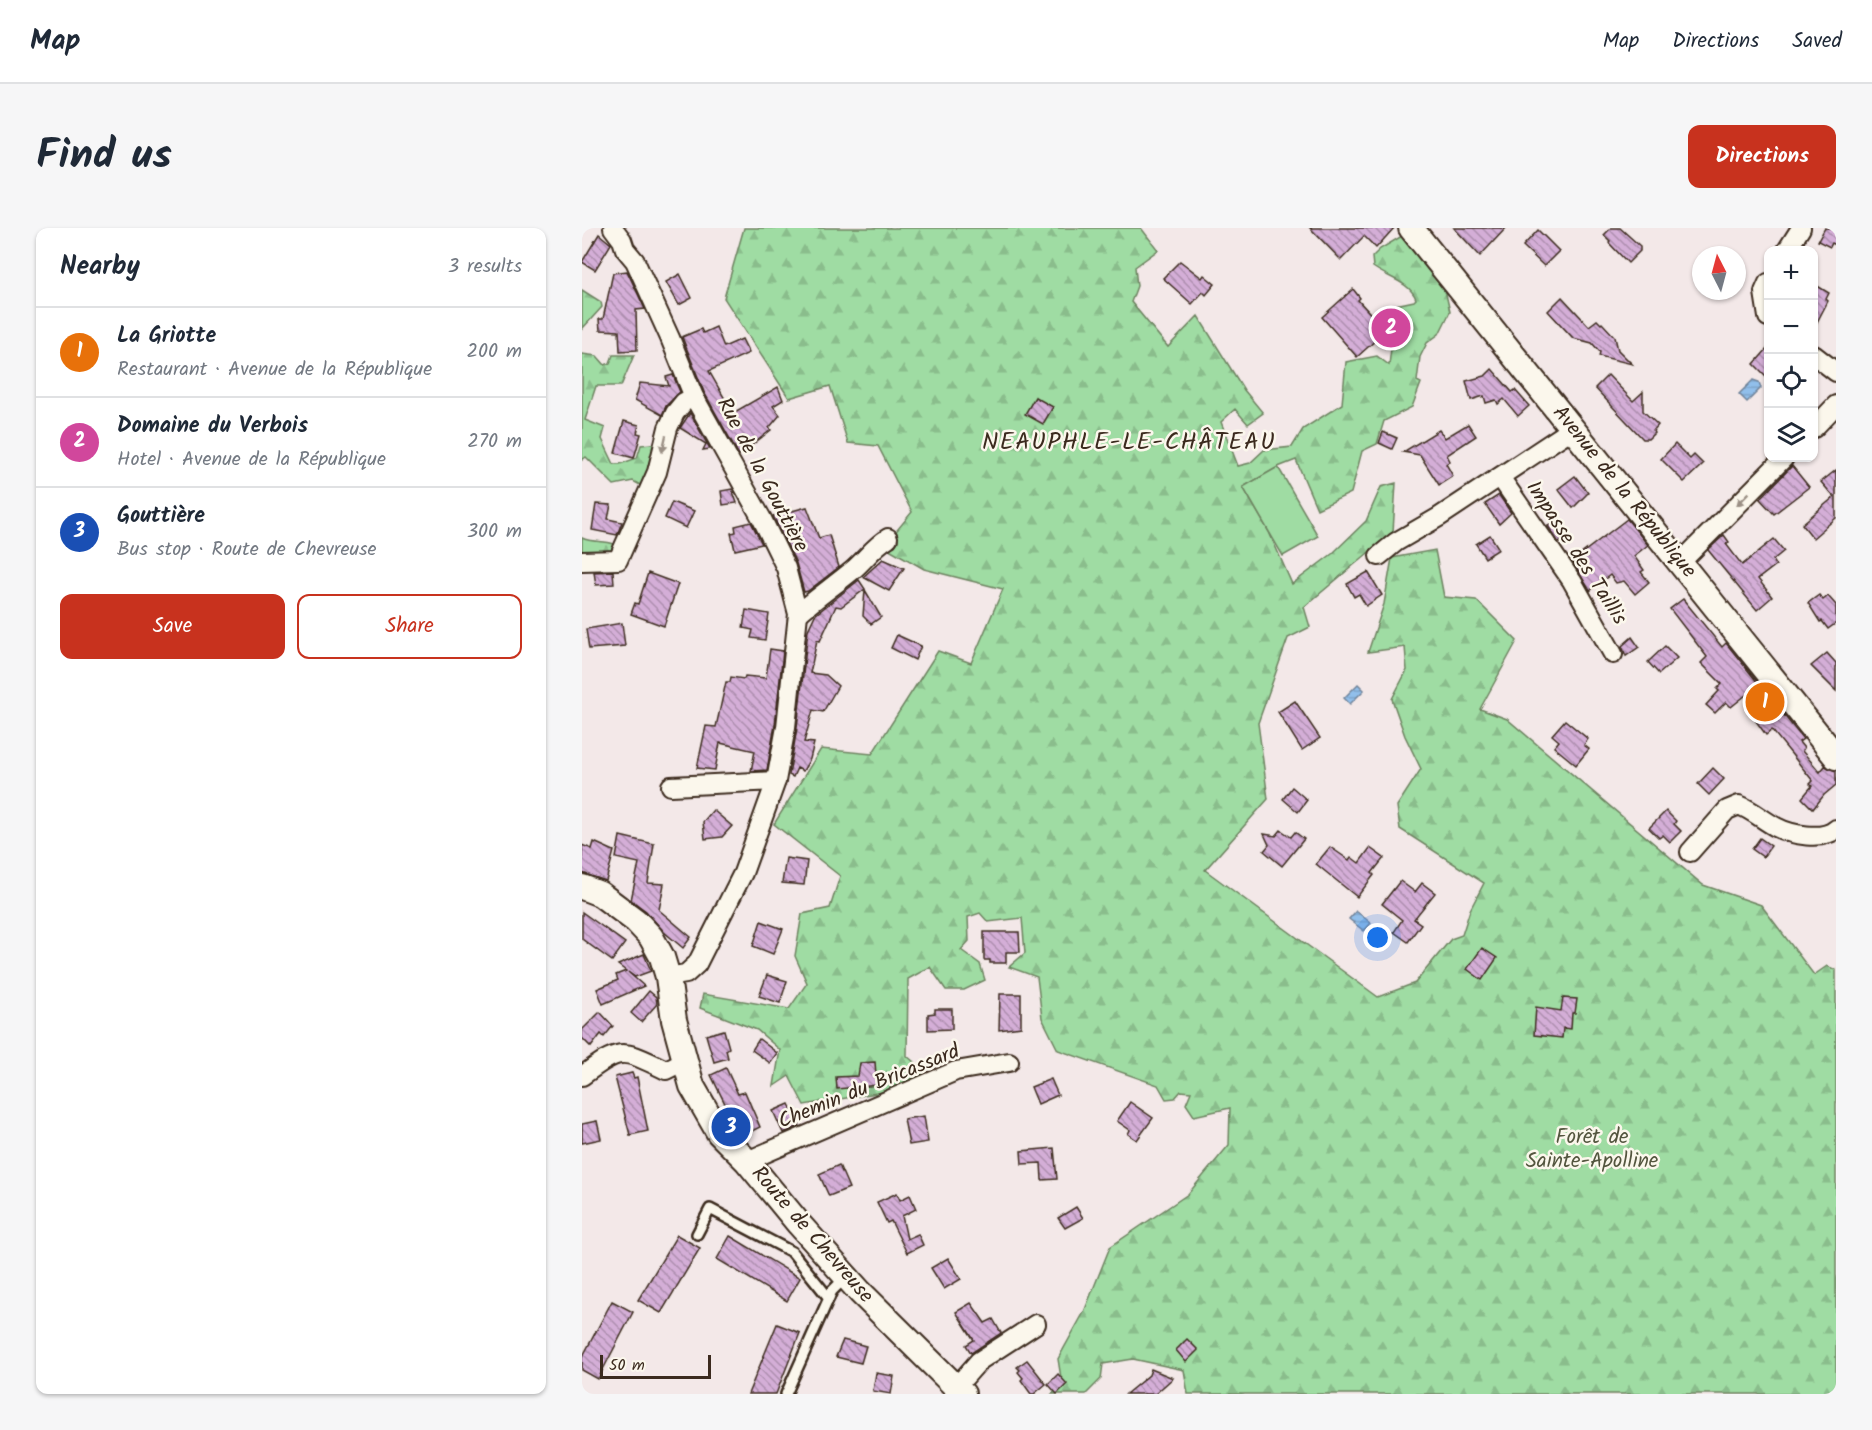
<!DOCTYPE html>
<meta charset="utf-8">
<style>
:root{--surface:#fff;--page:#f6f6f7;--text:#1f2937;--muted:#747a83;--line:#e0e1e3;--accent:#c8321e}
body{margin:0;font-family:Kalam,sans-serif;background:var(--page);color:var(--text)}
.controls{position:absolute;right:18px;top:18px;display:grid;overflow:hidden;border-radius:12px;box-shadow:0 2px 4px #0004}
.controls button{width:54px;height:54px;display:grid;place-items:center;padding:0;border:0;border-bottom:2px solid var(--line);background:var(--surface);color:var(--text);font:30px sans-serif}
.compass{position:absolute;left:1110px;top:18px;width:54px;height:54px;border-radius:50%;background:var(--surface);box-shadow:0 2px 4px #0004;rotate:354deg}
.scale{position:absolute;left:18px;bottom:15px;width:111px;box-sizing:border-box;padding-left:6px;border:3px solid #3b2a1e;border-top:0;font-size:16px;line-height:21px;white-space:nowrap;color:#3b2a1e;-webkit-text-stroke:4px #fbf7ec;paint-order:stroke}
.you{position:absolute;left:796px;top:710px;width:21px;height:21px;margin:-15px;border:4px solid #fff;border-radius:50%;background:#1a73e8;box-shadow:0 0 0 9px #1a73e833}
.badge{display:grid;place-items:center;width:39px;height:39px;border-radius:50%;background:var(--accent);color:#fff;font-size:20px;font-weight:700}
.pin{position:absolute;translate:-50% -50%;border:3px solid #fff;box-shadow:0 2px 6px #0006}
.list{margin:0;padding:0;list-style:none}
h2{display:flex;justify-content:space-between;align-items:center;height:78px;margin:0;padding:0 24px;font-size:26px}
h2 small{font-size:20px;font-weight:400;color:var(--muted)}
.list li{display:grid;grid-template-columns:39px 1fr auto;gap:18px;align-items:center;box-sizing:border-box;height:90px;padding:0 24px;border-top:2px solid var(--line)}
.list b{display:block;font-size:22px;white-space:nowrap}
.list p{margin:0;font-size:20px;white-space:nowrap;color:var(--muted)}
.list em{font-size:20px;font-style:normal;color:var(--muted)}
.actions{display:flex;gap:12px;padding:18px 24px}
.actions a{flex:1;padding:14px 0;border:2px solid var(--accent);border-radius:12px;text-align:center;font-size:21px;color:var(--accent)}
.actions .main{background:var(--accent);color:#fff}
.icon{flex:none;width:33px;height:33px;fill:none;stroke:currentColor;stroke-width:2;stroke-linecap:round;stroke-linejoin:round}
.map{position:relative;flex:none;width:1254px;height:1166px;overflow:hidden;border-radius:12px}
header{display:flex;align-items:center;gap:36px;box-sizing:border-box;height:84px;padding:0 30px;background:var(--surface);border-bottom:2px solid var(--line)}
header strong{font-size:28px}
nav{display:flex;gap:33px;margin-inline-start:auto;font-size:21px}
.intro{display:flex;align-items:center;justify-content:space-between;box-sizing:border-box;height:144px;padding:0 36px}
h1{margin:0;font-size:42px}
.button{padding:15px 27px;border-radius:12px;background:var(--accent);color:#fff;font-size:21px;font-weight:700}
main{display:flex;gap:36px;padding:0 36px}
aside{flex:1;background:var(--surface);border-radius:12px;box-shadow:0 2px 4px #0004}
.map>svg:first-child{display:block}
.forest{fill:url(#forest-firs);stroke:#6d8360;stroke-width:1.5}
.pitch{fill:#9fdca3;stroke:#6d8360;stroke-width:1.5}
.water{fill:url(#water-rules);stroke:#6f8399;stroke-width:1.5}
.building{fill:url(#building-back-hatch);stroke:#3b2a1e;stroke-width:1.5}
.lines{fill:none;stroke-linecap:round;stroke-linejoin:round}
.lane-casing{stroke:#3b2a1e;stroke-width:14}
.street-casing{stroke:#3b2a1e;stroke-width:22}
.secondary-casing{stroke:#3b2a1e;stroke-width:28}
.lane{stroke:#fbf7ec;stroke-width:9}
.street{stroke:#fbf7ec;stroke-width:18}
.secondary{stroke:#fbf7ec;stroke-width:24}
.oneway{fill:#9b9085}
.labels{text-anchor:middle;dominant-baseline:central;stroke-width:5;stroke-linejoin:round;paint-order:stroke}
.street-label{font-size:21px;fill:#3b2a1e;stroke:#fbf7ec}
.park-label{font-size:21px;fill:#54563f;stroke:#fbf7ec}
.quarter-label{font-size:24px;letter-spacing:1.5px;fill:#3b2a1e;stroke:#fbf7ec}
</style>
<header>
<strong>Map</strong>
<nav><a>Map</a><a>Directions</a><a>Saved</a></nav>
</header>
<div class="intro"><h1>Find us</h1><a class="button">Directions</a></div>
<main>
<aside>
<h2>Nearby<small>3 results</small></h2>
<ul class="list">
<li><span class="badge" style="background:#e8710a">1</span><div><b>La Griotte</b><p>Restaurant · Avenue de la République</p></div><em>200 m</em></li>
<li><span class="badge" style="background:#d1479c">2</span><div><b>Domaine du Verbois</b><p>Hotel · Avenue de la République</p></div><em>270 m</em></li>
<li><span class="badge" style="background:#1a4fb4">3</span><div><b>Gouttière</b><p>Bus stop · Route de Chevreuse</p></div><em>300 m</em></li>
</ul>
<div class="actions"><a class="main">Save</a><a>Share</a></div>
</aside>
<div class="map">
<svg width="1254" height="1166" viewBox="0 0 1254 1166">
<defs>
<pattern id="forest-firs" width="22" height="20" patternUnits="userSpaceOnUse" patternTransform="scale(1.5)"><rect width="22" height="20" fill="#9fdca3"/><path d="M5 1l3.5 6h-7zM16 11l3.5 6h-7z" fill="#8abd8c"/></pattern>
<pattern id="water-rules" width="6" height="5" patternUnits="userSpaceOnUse" patternTransform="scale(1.5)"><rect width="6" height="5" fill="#91bfeb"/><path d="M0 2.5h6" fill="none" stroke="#7ea4c9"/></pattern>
<pattern id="building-back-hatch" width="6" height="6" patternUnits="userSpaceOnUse" patternTransform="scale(1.5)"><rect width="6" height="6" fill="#d4aed7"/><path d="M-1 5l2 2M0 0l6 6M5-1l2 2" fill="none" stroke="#ad8eae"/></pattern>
</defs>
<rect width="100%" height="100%" fill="#f3e8e8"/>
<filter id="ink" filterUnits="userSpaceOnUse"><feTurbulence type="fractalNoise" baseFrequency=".0167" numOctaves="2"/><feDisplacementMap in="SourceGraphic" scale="12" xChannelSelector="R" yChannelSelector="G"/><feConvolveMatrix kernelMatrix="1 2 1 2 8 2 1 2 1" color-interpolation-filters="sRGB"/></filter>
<g filter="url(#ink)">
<!-- forest -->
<g class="forest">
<path d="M162,0H559L576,22L553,39L555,58L549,74L586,119L616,88L662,162L681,185L666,196L653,181L639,194L656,238L668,235L682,222L710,219L721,201L760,176L764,134L795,128L807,137L811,104L804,86L809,78L832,73L834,71C828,54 804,49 791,39L790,29L798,21L820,8L860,48L868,84L857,106L845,115L838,129L835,153L839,155L830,179L802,193L795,216L780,223L769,265L735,281L714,232L696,239L661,259L687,304L710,356L750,326L784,293L799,259L814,255L811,304L722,379L728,399L706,410L676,495L686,571L623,642L796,769L833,755L869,711L880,707L888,682L902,655L818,601L815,578L839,541L823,508L810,471L825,442L823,419L786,424L802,376L810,330L853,322L862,369L894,372L935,413L898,481L925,491L1121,657L1179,677L1232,747L1245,738L1254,742V1166H606L602,1142L551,1131L521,1136L519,1151L504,1166H470L480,1156L476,1131L502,1084L528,1019L606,966L647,917L648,880L612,888L604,876L609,864L599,863L593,870L584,871L576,857L476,822L460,790L455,749L427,739L443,725L440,690L406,694L398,685L386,689L387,713L379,722L398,736L403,752L382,762H364L348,739L326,751L325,828L339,840L343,849L313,862L222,877L207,848L192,858L198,822L175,802L118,780L121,766L207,781L225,755L213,728L220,686L248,680L258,648L192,596L239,521L290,526L356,423L389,435L421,361L342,341L302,318L330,284L296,218L266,215L248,158L207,170L142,70Z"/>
<polygon points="0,62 19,74 20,79 0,101"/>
<polygon points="0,126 15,128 23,137 28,135 31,127 52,127 39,158 14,158 3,192 23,200 20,211 32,236 38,236 55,230 59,217 78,215 65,256 58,257 51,253 32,257 4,229 0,232"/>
<path d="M0,310C10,315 23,312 32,316L34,326L0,328Z"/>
</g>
<!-- pitch -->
<polygon class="pitch" points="696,239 736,308 701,328 661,259"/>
<!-- water -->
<g class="water">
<polygon points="1171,152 1177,154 1179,160 1165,174 1157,166"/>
<polygon points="776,456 782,462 768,476 762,470"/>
<polygon points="774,683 789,695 782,703 767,691"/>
</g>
<!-- building -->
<g class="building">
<polygon points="728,0 812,0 794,20 782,8 759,32"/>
<polygon points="872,0 924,0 898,28"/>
<polygon points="1029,0 1038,0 1058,18 1058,23 1046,35 1027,15 1028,13 1022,7"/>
<polygon points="1243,0 1254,0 1254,17 1250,15 1248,19 1236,13"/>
<polygon points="956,2 977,23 962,38 941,18"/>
<polygon points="17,6 29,16 13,42 0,34"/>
<polygon points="598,33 620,50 622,47 633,56 624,67 621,64 610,76 581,50"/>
<polygon points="45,43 63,81 54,82 55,122 38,123 37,103 18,102 17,91 21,91 31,45"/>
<polygon points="98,46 110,70 97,77 84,54"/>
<polygon points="1232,56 1247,65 1244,71 1246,73 1232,100"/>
<polygon points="771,61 778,70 776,72 796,94 798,93 805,102 775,129 740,89"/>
<polygon points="980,69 1007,98 1015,92 1019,96 1020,95 1033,109 1036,122 1050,136 1017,128 1018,124 1010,115 991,110 966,83"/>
<polygon points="134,99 142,119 160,111 167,125 127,143 151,185 196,159 201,172 191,178 198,187 187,200 189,202 157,227 122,164 100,109 119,101 121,105"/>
<polygon points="1186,120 1186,150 1172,136"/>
<polygon points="910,141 930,164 933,162 947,178 936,188 922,171 916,176 914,172 904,175 902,168 889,172 884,153 903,148"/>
<polygon points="91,147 98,164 84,178 80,187 53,172 58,155 87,158 84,149"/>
<polygon points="1026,147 1051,173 1061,164 1061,183 1076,197 1071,203 1072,205 1066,211 1061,211 1013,160"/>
<polygon points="453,169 471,179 461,196 443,186"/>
<polygon points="108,185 128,221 121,222 124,216 98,200"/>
<polygon points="42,193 57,197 55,205 59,206 52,230 33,225"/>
<polygon points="886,196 894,208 865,227 868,233 864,236 871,248 857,257 838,227 821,224 857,202 863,210"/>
<polygon points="801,204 815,210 810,221 797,215"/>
<polygon points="1093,216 1108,231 1112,227 1121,236 1102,254 1079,231"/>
<polygon points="1210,238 1227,259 1192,286 1178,271"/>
<polygon points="1254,242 1254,290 1231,310 1220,296 1252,269 1239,254"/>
<polygon points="993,248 1006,265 991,280 976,261"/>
<polygon points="150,261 155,275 141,277 139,263"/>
<polygon points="917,267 929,285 917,296 903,276"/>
<polygon points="90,274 112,283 104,300 83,290"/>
<polygon points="14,276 29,277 26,291 40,294 35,307 10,302"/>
<polygon points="225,279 237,310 247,307 257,339 226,363 222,364 214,335 191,288"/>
<polygon points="975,291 988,307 977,315 966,298"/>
<polygon points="1045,291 1066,317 1052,328 1062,342 1059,344 1067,354 1053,366 1042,353 1034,355 1028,347 1008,363 990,333"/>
<polygon points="169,294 180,316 153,322 149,305 154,304 153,298"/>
<polygon points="908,307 917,321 903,330 894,316"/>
<polygon points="1142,307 1147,314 1144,316 1160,337 1192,311 1202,323 1191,332 1194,337 1176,351 1190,369 1175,382 1126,322"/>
<polygon points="301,331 322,340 307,363 281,349"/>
<polygon points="31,343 32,356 14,357 12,344"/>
<polygon points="786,344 800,367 784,378 777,366 772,369 765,356"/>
<polygon points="66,345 96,356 82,398 49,386 53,375 56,376"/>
<polygon points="277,352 283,361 259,379 254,378 238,413 235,412 228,445 244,447 256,458 241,484 231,482 222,514 232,515 228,531 221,543 215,540 211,549 207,547 215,500 226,402 233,387"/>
<polygon points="283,362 299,389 289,396 281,388"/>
<polygon points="1237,367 1241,372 1246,368 1254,377 1254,395 1246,401 1240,393 1238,394 1226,375"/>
<polygon points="1101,371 1140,419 1144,415 1221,511 1217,514 1222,520 1220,523 1238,544 1243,538 1254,543 1254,557 1242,567 1231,581 1220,570 1230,558 1228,556 1231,553 1190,502 1184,507 1174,493 1181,489 1164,467 1149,479 1144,474 1133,485 1124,477 1137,463 1135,461 1140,456 1119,435 1125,429 1088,381"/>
<polygon points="164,382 187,386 183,412 169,410 171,402 161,400"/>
<polygon points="40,395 43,418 7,421 4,401"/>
<polygon points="315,407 339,418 333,432 309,420"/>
<polygon points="1050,409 1057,419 1044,428 1040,418"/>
<polygon points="1083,418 1095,430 1077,446 1066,434"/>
<polygon points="188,421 201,423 193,497 185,542 169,543 173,523 138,515 133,542 115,540 124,498 134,499 144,454 148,454 149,449 162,451 163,448 184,450"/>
<polygon points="1245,425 1254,435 1254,463 1229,438"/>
<polygon points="713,473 738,510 720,522 696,484"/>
<polygon points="983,492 1006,511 1002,517 1007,521 994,537 972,519 977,513 970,507"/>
<polygon points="1131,540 1142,551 1127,567 1116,556"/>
<polygon points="710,559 725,572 716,584 701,571"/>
<polygon points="131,582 150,598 140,609 123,611 121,594"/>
<polygon points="1084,583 1094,593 1092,596 1099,603 1088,614 1081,607 1077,610 1067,600"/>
<polygon points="699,602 709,609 713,604 722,611 700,638 682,623 687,617 682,606 694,608"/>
<polygon points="38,608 72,616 66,655 82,656 77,682 109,709 101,720 82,704 64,683 49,672 57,635 34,630"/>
<polygon points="1178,610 1189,618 1181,629 1170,621"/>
<polygon points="12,614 32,623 24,653 0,645 0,617 10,621"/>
<polygon points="748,619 767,632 769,629 777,635 788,620 802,630 790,645 792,647 775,669 734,636"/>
<polygon points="204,630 225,633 222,657 200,655"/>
<polygon points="818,653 833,664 840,655 853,665 832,691 839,696 826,714 812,704 820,692 800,676"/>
<polygon points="0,684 43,715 30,733 0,711"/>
<polygon points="179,693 201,701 191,726 171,718"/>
<polygon points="402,704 437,704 438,724 424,724 424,735 408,735 408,732 402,732"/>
<polygon points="900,720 915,730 900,752 885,741"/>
<polygon points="62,726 69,743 53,749 46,744 62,758 21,776 15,761 36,752 34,747 44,743 36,737"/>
<polygon points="185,747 205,753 198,775 177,768"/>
<polygon points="67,763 74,769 75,776 59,794 49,785"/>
<polygon points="418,766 439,766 439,799 417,802"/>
<polygon points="981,770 995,771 993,785 990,785 989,801 981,800 980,810 952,807 954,779 979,783"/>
<polygon points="353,781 370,781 370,801 346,802 346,786 353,785"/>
<polygon points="18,784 31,798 22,809 19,806 9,819 0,810 0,802"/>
<polygon points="142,802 147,820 144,822 146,830 132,834 124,807"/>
<polygon points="177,811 195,825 188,835 170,822"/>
<polygon points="293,834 294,847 306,846 307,856 255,861 254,849 276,848 278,835"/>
<polygon points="144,840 156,866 163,864 178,899 162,907 153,896 129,847"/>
<polygon points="50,845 52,850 55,849 66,903 48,907 33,849"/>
<polygon points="469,851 476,867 456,876 449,859"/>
<polygon points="548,874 571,890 555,912 546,906 548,902 535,893"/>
<polygon points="207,876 218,898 201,905 191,883"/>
<polygon points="342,888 346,914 327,917 322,891"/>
<polygon points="15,893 19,911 0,915 0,896"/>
<polygon points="472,920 475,951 460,952 459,935 440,936 439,923"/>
<polygon points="257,937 267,960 247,968 237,946"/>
<polygon points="315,965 318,972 328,967 334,981 320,988 325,1011 336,1006 341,1017 325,1025 309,993 305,995 295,974"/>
<polygon points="494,979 501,990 483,1000 476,990"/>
<polygon points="95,1007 118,1020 79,1085 56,1072"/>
<polygon points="148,1008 218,1050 205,1073 135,1031"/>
<polygon points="366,1030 379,1051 362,1061 349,1040"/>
<polygon points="30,1073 51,1084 16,1151 0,1142 0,1130"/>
<polygon points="389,1075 403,1095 411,1091 419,1105 389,1125 384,1117 392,1112 374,1084"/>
<polygon points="195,1096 218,1105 194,1166 166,1166"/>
<polygon points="605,1111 616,1122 604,1134 594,1122"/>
<polygon points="261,1112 284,1118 279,1135 254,1129"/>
<polygon points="445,1132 464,1156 452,1166 449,1166 439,1152 441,1150 436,1144 438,1142 435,1139"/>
<polygon points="569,1141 591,1150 573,1166 544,1166 567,1147"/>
<polygon points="294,1145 312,1148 309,1166 291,1163"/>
<polygon points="476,1146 485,1156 475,1166 466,1156"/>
</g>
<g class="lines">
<defs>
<g id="lane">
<polyline points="115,1006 128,981 210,1024 247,1070"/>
<polyline points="204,1166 250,1063 264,1049"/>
</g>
<g id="street">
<polyline points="31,0 40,12 43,21 53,33 88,110 112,169 180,291 204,340 216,386 204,499 194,553 161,645 115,736 104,746 86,749"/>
<polyline points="1205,22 1219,0"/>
<polyline points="1186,55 1182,64 1186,89"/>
<polyline points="1232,127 1254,144"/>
<polyline points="1232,200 1254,177"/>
<polyline points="918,249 990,353 1031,426"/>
<polyline points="797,328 814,314 857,289 990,201"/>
<polyline points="0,333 36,332 75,244 86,200 93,185 102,174 112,169"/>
<polyline points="1098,335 1202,230"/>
<path d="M216,386C234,370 253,357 271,342C284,331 292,318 306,310"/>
<polyline points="89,558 194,553"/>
<path d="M1108,624L1145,582L1157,577C1170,582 1181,592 1194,599C1209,607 1241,613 1254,601"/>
<path d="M0,848C41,818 39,821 84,842L102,833"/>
<polyline points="165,933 374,843 427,834"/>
<polyline points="375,1158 397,1133 454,1096"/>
</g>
<g id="secondary">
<polyline points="829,0 1254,529"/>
<polyline points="0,659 18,666 54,693 69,709 80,729 86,749 92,792 110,858 137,905 165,933 217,996 278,1064 381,1166"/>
</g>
</defs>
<!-- lane casing -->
<use href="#lane" class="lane-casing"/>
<!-- street casing -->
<use href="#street" class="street-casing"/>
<!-- secondary casing -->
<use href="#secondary" class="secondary-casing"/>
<!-- lane -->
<use href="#lane" class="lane"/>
<!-- street -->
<use href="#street" class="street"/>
<!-- secondary -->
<use href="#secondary" class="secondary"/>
</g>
<!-- one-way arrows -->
<defs><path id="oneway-solid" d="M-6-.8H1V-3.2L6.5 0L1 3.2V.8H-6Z" transform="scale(1.5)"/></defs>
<g class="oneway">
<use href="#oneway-solid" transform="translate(82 216) rotate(103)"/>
<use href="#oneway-solid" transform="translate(1161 271) rotate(135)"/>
</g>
</g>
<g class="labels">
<!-- street labels -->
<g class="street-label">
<text transform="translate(180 247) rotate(62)">Rue de la Gouttière</text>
<text transform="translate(1042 264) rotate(51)">Avenue de la République</text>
<text transform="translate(994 325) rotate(57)">Impasse des Taillis</text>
<text transform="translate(287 859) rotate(-22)">Chemin du Bricassard</text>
<text transform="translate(230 1007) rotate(49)">Route de Chevreuse</text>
</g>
<!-- park labels -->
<g class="park-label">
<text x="1010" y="909">Forêt de<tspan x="1010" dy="24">Sainte-Apolline</tspan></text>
</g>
<!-- quarter labels -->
<g class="quarter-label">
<text x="547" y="214">NEAUPHLE-LE-CHÂTEAU</text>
</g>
</g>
</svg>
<div class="controls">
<button>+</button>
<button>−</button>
<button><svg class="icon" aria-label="locate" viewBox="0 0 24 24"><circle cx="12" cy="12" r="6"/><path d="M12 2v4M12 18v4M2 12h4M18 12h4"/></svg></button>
<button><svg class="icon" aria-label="layers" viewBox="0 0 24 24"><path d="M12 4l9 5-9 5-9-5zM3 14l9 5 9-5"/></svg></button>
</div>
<svg class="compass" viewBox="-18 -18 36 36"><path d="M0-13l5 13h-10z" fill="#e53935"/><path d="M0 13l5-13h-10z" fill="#747a83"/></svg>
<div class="scale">50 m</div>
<div class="you"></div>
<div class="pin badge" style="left:1183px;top:474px;background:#e8710a">1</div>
<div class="pin badge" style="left:809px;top:100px;background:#d1479c">2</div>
<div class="pin badge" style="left:149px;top:899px;background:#1a4fb4">3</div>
</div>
</main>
